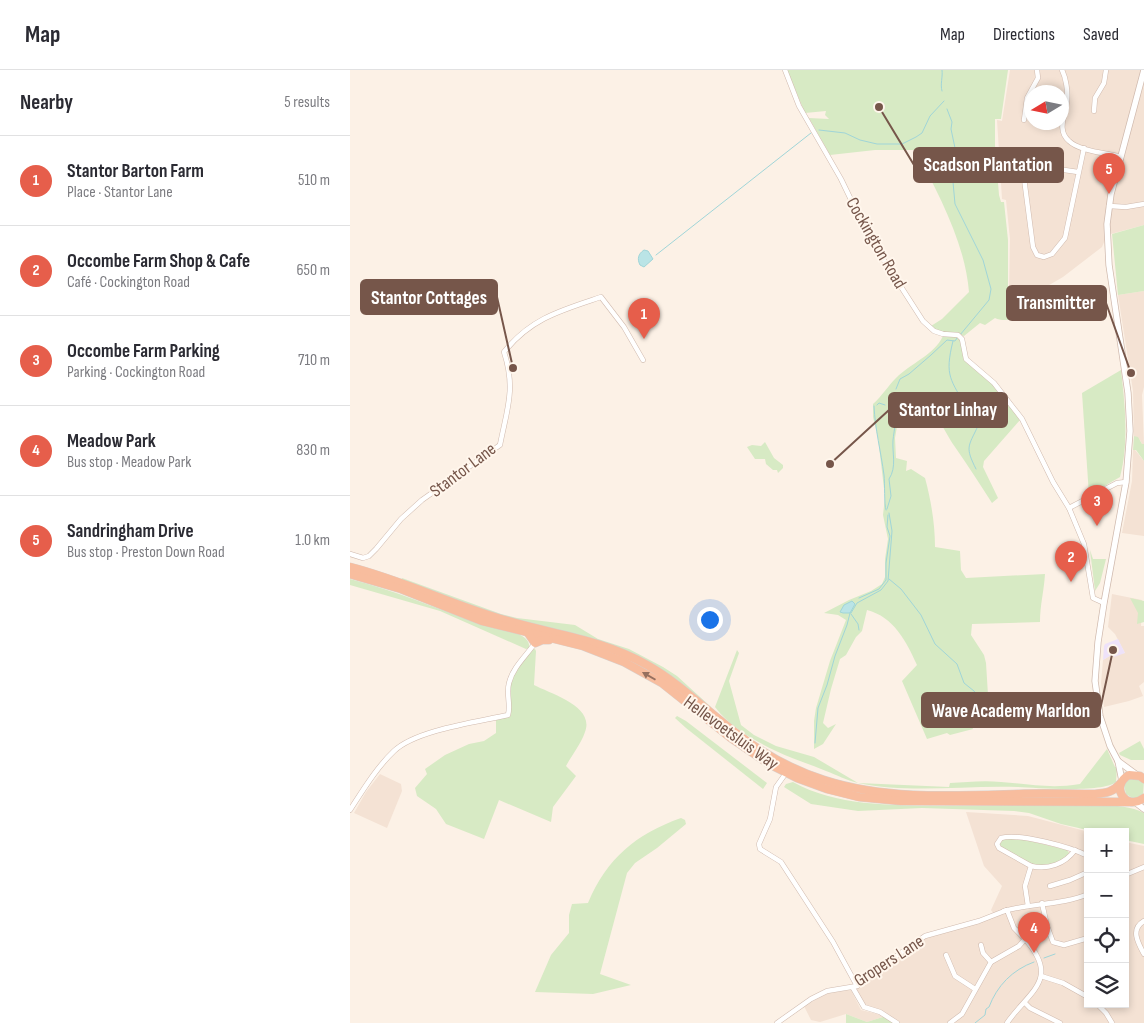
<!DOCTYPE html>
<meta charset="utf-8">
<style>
:root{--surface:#fff;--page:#f7f7f7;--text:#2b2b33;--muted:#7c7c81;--line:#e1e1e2;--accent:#e65e4b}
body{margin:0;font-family:"Sofia Sans Condensed",sans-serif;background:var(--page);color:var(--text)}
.controls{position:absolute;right:15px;bottom:15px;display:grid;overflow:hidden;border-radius:0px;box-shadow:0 2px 8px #0003}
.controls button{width:45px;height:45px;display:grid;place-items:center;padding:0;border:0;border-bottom:1px solid var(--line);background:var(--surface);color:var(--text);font:25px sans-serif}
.compass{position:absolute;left:674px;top:15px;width:45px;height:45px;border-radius:50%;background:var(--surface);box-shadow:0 2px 8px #0003;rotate:260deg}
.you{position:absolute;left:359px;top:549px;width:18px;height:18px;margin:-12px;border:4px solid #fff;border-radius:50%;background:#1a73e8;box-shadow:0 0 0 8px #1a73e833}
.badge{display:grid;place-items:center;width:32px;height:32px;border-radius:50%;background:var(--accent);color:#fff;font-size:16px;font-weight:700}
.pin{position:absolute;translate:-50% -41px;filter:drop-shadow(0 1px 2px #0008)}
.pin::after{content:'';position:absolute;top:26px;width:18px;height:15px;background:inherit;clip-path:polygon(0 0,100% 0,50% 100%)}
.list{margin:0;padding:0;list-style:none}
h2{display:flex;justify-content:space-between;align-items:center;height:65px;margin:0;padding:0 20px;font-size:21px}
h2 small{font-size:16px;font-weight:400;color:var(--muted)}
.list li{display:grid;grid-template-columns:32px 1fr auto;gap:15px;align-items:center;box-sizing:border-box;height:90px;padding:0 20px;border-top:1px solid var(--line)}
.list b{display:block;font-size:19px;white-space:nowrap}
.list p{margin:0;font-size:16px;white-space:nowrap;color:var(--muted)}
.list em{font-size:16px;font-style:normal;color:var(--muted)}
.icon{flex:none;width:28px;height:28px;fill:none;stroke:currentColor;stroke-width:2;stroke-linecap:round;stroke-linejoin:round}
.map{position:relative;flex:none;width:794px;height:953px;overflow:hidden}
header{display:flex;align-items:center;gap:30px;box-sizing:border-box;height:70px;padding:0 25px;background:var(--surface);border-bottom:1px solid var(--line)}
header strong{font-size:24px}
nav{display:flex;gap:28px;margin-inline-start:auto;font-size:18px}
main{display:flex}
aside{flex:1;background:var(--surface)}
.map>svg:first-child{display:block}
.residential{fill:#f4e2d4;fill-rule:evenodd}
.education{fill:#eee2f9}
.green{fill:#d7eac4}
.water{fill:#bae4e6;stroke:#a0d5d8}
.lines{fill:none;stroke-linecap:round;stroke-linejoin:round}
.stream{stroke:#a0d5d8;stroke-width:1}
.minor-casing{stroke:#d0baae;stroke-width:5.5}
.tertiary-casing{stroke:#d0baae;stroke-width:7}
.trunk-casing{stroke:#d9d0cc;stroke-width:9}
.minor{stroke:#fff;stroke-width:4.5}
.tertiary{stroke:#fff;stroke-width:5.5}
.trunk{stroke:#f8bd9e;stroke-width:8}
.oneway{fill:#96705f}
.labels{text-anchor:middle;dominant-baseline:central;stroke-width:4;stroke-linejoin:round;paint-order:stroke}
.street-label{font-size:18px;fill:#76564a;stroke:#fff6ec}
.leader{fill:none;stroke:#76564a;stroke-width:2}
.callout-dot{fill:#76564a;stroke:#fff6ec;stroke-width:2}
.callout{fill:#76564a;stroke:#76564a;stroke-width:2}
.callout-label{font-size:19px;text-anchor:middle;font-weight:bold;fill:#fff}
</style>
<header>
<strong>Map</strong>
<nav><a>Map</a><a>Directions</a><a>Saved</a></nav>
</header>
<main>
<aside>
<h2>Nearby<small>5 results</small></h2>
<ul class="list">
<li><span class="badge">1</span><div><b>Stantor Barton Farm</b><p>Place · Stantor Lane</p></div><em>510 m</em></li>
<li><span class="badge">2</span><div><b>Occombe Farm Shop &amp; Cafe</b><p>Café · Cockington Road</p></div><em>650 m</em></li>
<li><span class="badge">3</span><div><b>Occombe Farm Parking</b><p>Parking · Cockington Road</p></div><em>710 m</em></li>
<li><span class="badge">4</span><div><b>Meadow Park</b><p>Bus stop · Meadow Park</p></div><em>830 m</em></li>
<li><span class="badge">5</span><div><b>Sandringham Drive</b><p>Bus stop · Preston Down Road</p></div><em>1.0 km</em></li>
</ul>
</aside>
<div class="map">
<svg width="794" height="953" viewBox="0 0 794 953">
<rect width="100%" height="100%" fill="#fcf1e6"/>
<!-- residential -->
<g class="residential">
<path d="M660,0H794V155L757,165L752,177L713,207L694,218L659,227L660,169L656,130L652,129L647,50L652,51ZM682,22H712V52H682Z"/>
<polygon points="794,221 794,317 792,325 794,374 792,374 790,370 784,366 783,321 768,225"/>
<polygon points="783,380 785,380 794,391 794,466 772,463 782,411"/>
<polygon points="762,524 792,530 791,556 794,556 794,612 789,616 793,626 779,631 754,637 751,613 753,590 763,584 775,583 765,564 758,557"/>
<polygon points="30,704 51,714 52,721 37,758 4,743 16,722"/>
<path d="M616,742L678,746L739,762H738V934H775V772L794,776V953H547L514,937L503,918L576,867L625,854L643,843L641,840L652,816L634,796ZM665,766L725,780L695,797L679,794Z"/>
<polygon points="501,920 511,940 536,946 517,952 496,944 470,952 461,950 454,936 479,923"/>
</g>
<!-- education -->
<polygon class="education" points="768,569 775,583 764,587 763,584 753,590 754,576 755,574"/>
<!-- green -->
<g class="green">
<path d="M437,0H658L651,49H645V75L649,125L651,132H654L658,170V228L691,219C689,224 690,231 687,235C678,246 657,254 645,248L635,255L630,253L614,266C602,260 593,266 581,256L592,249L619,222C615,172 588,124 566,80H525L480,85L459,48L479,49L475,45L476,41L455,43Z"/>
<polygon points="794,155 794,221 768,225 762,164"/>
<path d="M593,266H607L610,269L615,290L637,308L658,332L670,350L634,391L633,397L648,428L642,433C630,414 618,396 605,377C591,356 587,341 565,324L562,327L558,338L550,339L545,368L546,388L557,391L556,401L561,399L575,408C581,430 585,454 585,477L610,481L611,500L616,508L695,504C694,521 690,535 690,552L622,554L621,565L634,585L636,593L638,625L641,637L660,640L661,645L633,649L621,654L623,659L600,665L597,663L577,669L552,611L567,595C556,571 544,547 517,540L512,561L506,567L496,585L490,589L481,619L473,653L478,658L486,654L473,674L464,679V651L466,638L480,591L496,550L488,545L474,543L499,530L521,521L532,514L535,507V489L538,469L533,445L535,427L528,368L523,347V334C532,326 538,316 546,308C561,293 584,285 593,266Z"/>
<path d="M771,300C775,335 779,373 770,407L739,425L732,323Z"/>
<polygon points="784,366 788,367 792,374 794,374 794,391 786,380 783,380"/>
<polygon points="415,372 424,388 433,395 433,398 428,403 427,400 423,400 416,394 415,389 405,389 397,377 402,375 411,376"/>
<polygon points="740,480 743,489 756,489 750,513 745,521"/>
<polygon points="52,508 151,544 167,548 225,555 248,569 279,579 313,597 327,606 361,637 358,638 279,585 166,552 51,510"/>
<path d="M0,509C44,520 85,538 128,553C140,557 162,560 172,566C177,569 180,573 179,578L176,579L90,541L0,515Z"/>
<polygon points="780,528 794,531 794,552 787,554 788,543"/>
<path d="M185,579L186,581L184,615C201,624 245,636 235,662C231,674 222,685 216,696L226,706L203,737L201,752L149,730L134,769L96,754L86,739L67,726L65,718L77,704L75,699L95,685L119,674L134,671L146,663V649L160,646C162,637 159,631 159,622C160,606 172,593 181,580Z"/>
<path d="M387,580L389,583L379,611L391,655L404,665L426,676L464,687L508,713L599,717L600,713C617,712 634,710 651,712C681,714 700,719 730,714L757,679L765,697H767L766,712C752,723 687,718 668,717C615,715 561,724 508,713C496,710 487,705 476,701C459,694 443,689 426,681C405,671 380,657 365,637Z"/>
<polygon points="327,646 336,651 417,713 413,719 336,658 325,648"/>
<polygon points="790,671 794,679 794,690 781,690 770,685 769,683"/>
<polygon points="779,708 794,710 793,726 784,729 776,724 774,715"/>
<path d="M443,712C486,736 540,735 589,736C632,736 675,736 719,736C743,736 772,732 794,743V774L775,770V762H746L711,754L679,743L664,741L572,738L508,741L461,734L434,717L436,714Z"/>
<path d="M331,748L335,750L336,754L307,778L285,793L277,803L250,904L281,915L243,924L185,922L201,885L219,863V845L222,834L238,833C257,788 286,764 331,748Z"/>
<path d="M664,767L717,780L720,784C691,805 680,793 651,779L649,773L651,770Z"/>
<polygon points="496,944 517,952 536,946 543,953 496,953"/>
</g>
<!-- water -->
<g class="water">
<path d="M294,180L298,181L303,189L294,197L290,195C287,189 288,184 294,180Z"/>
<polygon points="502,531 505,534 500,543 493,543 490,542 494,535"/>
</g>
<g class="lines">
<!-- stream -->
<g class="stream">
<path d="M592,21C590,14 593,7 592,0"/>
<polyline points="597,39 602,52 601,59 605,78 603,112 605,134 633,190 641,219 639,230 610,265"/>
<polyline points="469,60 495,63 510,70 527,74 552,74 566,67 572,63 580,46 594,31"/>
<polyline points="306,185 461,63"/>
<path d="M603,271C594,307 601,309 617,339C620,346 622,351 628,356C618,377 615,377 626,399"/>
<polyline points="546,319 550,309 559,304 581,285 597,270 605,271 607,268"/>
<polyline points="527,335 529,333 535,335"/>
<path d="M524,336C525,359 531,382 534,405C535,413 534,435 536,440"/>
<path d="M537,439L541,426L539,409C547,397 542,383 543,370C544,362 547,340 550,334"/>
<polyline points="539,509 551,519 571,545 585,574 607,594 614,613 624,621 641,643"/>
<polyline points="509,528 529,519 536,510 536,493 540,466 537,457 538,445"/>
<polyline points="501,543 507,533 531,520 538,511 542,461 539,443"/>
<polyline points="501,544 508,554 509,560"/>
<polyline points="465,673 468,638 477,615 485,586 497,555 500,543"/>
<polyline points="694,888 705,884"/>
<path d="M625,953L635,945L636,939L639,937C647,916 662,900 684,892"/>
</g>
<defs>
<g id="minor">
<polyline points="435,0 449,36 491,109 519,167 573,251 584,261 593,264 608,265 612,269 616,289 644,313 672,349 703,412 719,438 734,474 743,528 754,533"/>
<path d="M712,0C716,8 718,21 717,31C716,44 706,60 719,71C729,81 757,83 771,87"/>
<polyline points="744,41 745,28 754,13 756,0"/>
<polyline points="674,50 677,28 688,8 687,0"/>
<polyline points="728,102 687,96 677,98 674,108 683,177 687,185 694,187 702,184 715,168 734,78"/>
<polyline points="759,136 776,137 794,134"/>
<polyline points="719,438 767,413 776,412"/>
<path d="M0,484L13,488L19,486L26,479L51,449L72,430L150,375C157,339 166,319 154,282C181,248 212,240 251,227L274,257L293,290"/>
<polyline points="436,703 426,717 420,749 409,774 410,779 431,792 483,872 507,916"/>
<path d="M0,740C13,720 27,697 44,681C66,660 127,652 158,645C161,635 156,624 159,613C163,597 176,586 185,573"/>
<path d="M681,796C698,800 715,794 725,780"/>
<polyline points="775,805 794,797"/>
<polyline points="700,816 720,810 738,802"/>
<polyline points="692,833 697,856 703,872 714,875 738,868"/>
<path d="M678,836L675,816L681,796L649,778L647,774L651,768C669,763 721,777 738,786"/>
<path d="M654,841C681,833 713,835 738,824"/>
<path d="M794,851C780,859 788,873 794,884"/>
<polyline points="631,875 633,883 641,892"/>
<polyline points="596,885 605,906 625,919"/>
<polyline points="691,906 713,913 738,927"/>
<polyline points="503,918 514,937 530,942 547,953"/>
<polyline points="675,933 680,938 710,953"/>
<polyline points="747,934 756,943 762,953"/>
<polyline points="427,953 461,929 477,921 507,916 518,906 575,866 629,851 657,840"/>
<polyline points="600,953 612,944 641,892 669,876 675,869 664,858 657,840"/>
<path d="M657,953C679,921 711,910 675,869"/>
</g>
<g id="tertiary">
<polyline points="768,691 787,705"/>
<polyline points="772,711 768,691 760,676 750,646 745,611 748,572 754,533 776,412 780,361 778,323 759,195 757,154 761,124 794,0"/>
<polyline points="785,732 794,739"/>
</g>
<g id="trunk">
<path d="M0,497C51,510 98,533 148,548C199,564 249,568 297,595C329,613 356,640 386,663C412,683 442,700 474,710C536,730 604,726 669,724C694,723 720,724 745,724C757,723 763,722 771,713"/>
<polyline points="0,504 51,519 132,551 233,576 274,592 312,613 381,668 419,694 447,708 477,719 509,727 551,731 781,732"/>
<polyline points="178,563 185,573 192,570 199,570"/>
<path d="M794,709L790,706L779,705C759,716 776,742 794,728"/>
</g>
</defs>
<!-- minor casing -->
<use href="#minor" class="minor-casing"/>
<!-- tertiary casing -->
<use href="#tertiary" class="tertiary-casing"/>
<!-- trunk casing -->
<use href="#trunk" class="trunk-casing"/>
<!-- minor -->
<use href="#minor" class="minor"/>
<!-- tertiary -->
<use href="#tertiary" class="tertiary"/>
<!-- trunk -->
<use href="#trunk" class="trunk"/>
</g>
<!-- one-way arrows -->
<defs><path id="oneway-solid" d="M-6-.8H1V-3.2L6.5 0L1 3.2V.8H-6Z" transform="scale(1.25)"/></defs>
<use class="oneway" href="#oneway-solid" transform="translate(299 606) rotate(-150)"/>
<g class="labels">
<!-- street labels -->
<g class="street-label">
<text transform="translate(526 173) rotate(60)">Cockington Road</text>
<text transform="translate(113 400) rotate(-37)">Stantor Lane</text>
<text transform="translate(381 663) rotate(36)">Hellevoetsluis Way</text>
<text transform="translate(539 891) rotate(-33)">Gropers Lane</text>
</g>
</g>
<!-- callouts -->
<path class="leader" d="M529 37L564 95M163 298L147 227M781 303L756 233M480 394L539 340M763 580L750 640"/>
<g class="callout-dot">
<circle cx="529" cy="37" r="5"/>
<circle cx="163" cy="298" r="5"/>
<circle cx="781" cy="303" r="5"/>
<circle cx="480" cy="394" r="5"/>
<circle cx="763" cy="580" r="5"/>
</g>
<g class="callout">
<rect x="564" y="78" width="149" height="34" rx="5"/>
<rect x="11" y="210" width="136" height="34" rx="5"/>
<rect x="657" y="216" width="99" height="34" rx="5"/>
<rect x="539" y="323" width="118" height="34" rx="5"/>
<rect x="572" y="623" width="178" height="34" rx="5"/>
</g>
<g class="callout-label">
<text x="638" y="101">Scadson Plantation</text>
<text x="79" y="234">Stantor Cottages</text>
<text x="706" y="239">Transmitter</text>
<text x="598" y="346">Stantor Linhay</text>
<text x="661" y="647">Wave Academy Marldon</text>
</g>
</svg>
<div class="controls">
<button>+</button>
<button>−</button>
<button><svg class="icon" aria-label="locate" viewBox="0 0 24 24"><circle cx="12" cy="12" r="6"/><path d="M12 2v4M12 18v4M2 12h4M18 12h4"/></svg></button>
<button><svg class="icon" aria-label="layers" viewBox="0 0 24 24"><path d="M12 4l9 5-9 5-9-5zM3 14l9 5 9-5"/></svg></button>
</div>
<svg class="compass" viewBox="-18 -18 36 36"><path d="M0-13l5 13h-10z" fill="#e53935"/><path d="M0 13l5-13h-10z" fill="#7c7c81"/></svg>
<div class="you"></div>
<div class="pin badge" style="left:294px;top:269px">1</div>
<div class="pin badge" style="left:721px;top:512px">2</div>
<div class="pin badge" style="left:747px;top:456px">3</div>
<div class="pin badge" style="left:684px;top:883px">4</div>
<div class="pin badge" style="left:759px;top:124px">5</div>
</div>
</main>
